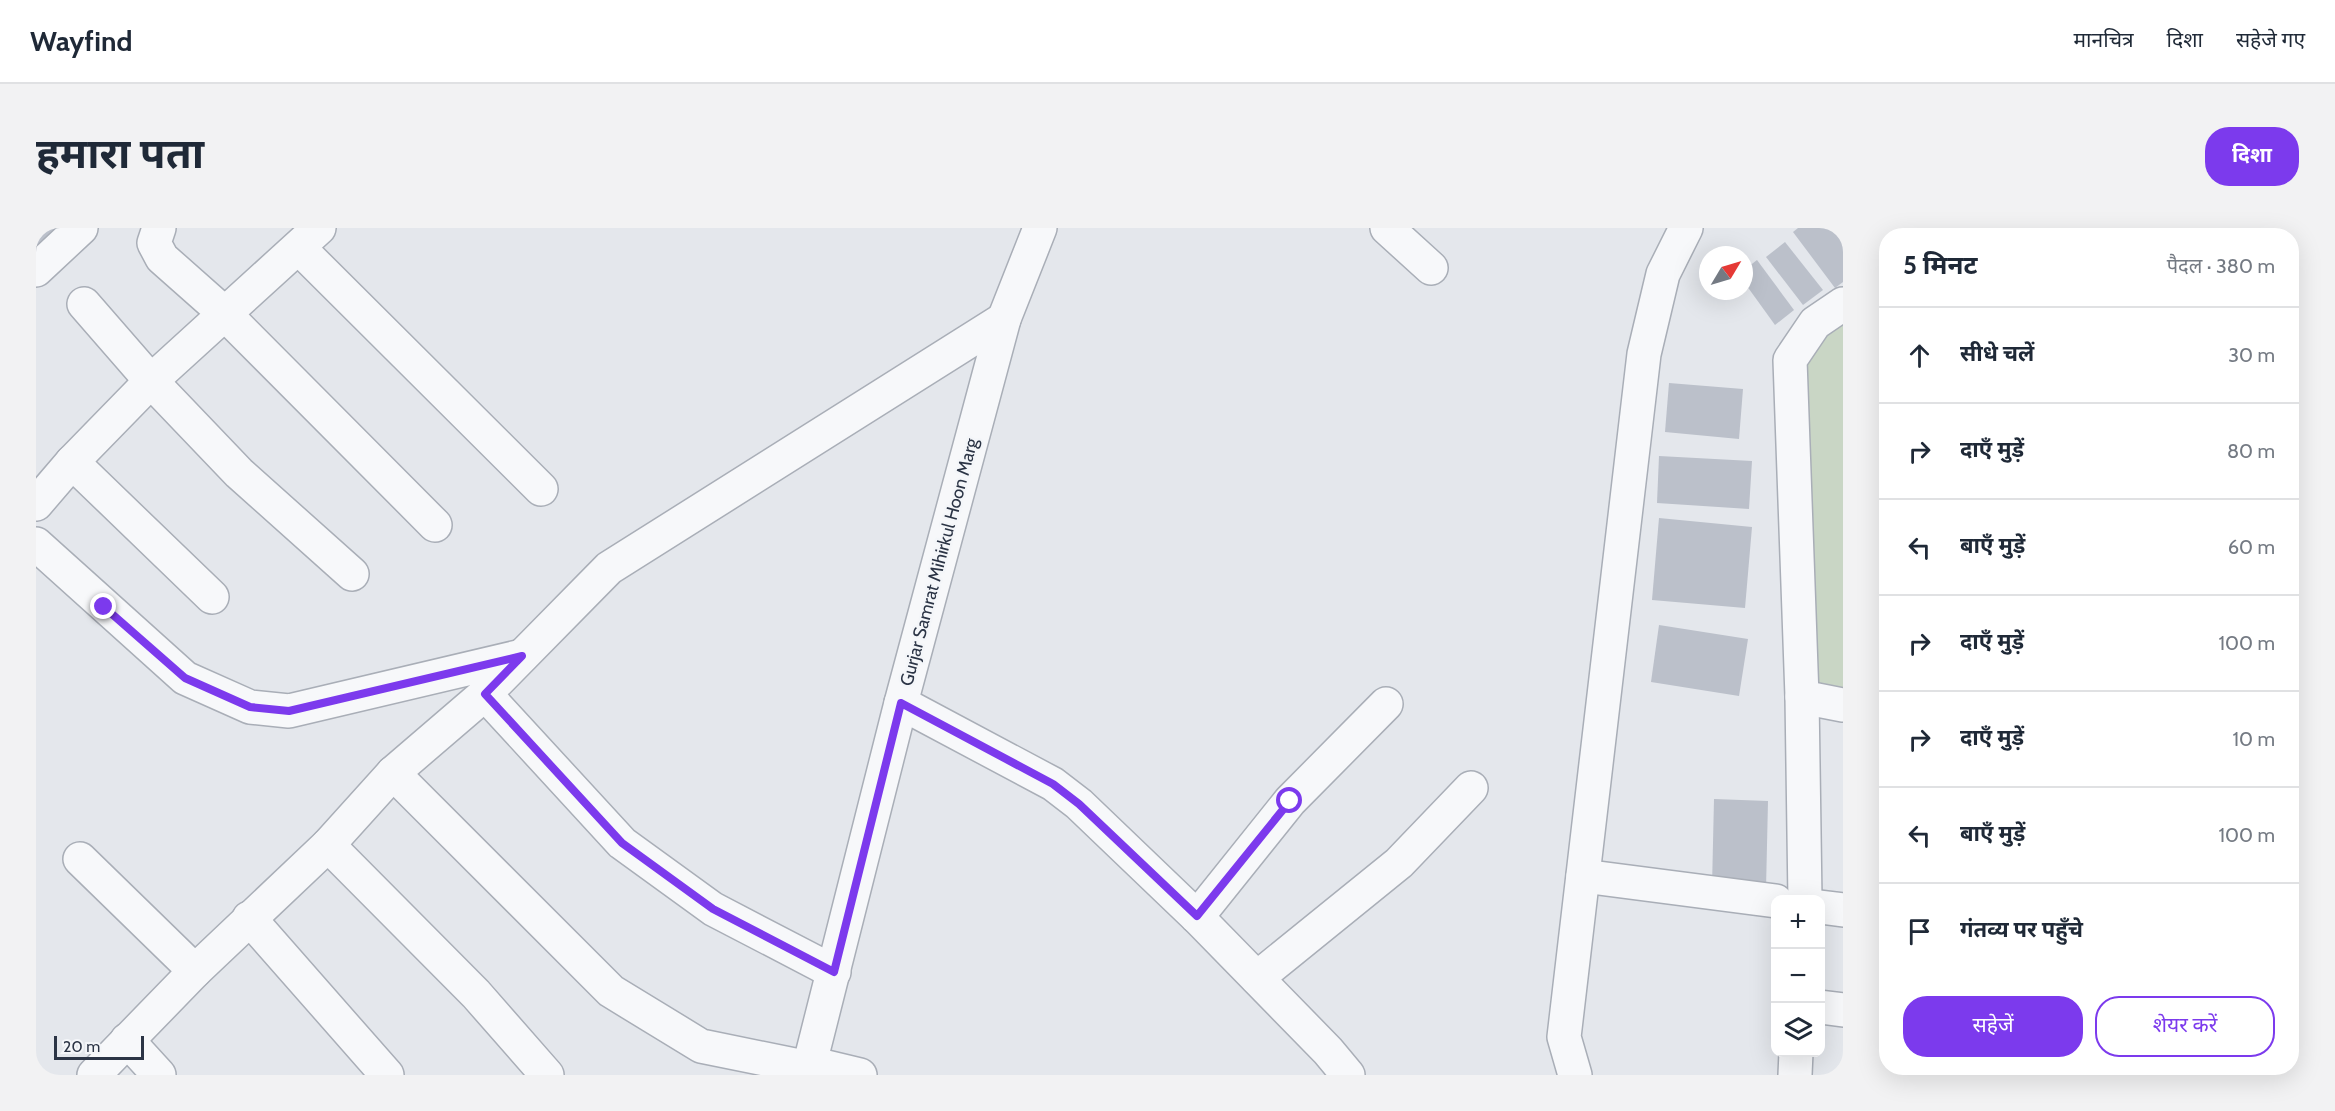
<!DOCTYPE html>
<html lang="hi">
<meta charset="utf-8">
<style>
:root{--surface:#fff;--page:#f2f2f3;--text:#1f2937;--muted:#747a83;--line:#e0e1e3;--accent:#7c3aed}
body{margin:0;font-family:Cabin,"Noto Sans Devanagari",sans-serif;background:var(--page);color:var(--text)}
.controls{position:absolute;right:18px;bottom:18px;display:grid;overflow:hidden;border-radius:12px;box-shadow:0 6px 24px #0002}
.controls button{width:54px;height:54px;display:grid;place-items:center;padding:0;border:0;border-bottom:2px solid var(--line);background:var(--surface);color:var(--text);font:30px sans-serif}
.compass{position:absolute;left:1663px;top:18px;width:54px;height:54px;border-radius:50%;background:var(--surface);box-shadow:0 6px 24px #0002;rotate:52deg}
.scale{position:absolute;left:18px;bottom:15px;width:90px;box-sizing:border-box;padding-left:6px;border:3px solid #2b3445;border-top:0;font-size:16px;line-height:21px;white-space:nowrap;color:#2b3445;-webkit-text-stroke:4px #f4f6f9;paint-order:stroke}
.stop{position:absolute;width:18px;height:18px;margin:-14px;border:4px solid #7c3aed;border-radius:50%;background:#fff}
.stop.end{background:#7c3aed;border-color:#fff;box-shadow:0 2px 6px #0008}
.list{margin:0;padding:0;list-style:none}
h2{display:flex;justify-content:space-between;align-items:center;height:78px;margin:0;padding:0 24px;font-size:26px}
h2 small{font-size:20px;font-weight:400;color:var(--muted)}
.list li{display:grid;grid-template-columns:39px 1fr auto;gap:18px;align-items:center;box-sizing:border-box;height:96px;padding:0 24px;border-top:2px solid var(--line)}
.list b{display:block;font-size:22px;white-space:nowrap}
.list em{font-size:20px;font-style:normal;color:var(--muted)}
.actions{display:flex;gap:12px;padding:18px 24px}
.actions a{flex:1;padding:14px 0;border:2px solid var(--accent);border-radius:24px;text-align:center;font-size:21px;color:var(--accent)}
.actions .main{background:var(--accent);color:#fff}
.icon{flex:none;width:33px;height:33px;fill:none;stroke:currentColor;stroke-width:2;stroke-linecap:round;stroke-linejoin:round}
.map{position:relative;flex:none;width:1807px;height:847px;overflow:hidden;border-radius:24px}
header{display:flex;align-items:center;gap:36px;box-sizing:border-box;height:84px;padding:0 30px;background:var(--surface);border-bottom:2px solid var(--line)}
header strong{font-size:28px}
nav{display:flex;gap:33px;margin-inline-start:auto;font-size:21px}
.intro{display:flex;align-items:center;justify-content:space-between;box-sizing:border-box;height:144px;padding:0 36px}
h1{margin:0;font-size:42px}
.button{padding:15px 27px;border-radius:24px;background:var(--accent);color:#fff;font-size:21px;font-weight:700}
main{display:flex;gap:36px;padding:0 36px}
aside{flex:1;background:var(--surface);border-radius:24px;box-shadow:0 6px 24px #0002}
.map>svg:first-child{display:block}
.green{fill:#c9d6c5}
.building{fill:#bbc0ca}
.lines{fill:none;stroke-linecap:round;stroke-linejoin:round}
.minor-casing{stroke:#a9aeb7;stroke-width:36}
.minor{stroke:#f7f8fa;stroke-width:33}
.route{stroke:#7c3aed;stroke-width:8}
.labels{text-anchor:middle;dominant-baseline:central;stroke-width:5;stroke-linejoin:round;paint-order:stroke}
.street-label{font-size:18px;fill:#2b3445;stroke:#f4f6f9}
</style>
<header>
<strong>Wayfind</strong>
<nav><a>मानचित्र</a><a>दिशा</a><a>सहेजे गए</a></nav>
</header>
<div class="intro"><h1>हमारा पता</h1><a class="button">दिशा</a></div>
<main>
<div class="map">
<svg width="1807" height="847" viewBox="0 0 1807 847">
<rect width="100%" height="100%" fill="#e4e7ec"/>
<!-- green -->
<polygon class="green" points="1807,76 1807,477 1766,469 1754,132"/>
<!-- building -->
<g class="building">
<polygon points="0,0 39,0 0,38"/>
<polygon points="1762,0 1807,0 1807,54 1799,60 1757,4"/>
<polygon points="1749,14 1787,62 1767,77 1730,29"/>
<polygon points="1721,32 1758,82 1739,97 1708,54 1708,42"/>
<polygon points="1633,155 1707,161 1703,211 1629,204"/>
<polygon points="1623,228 1716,233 1713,281 1621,275"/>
<polygon points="1623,290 1716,299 1709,380 1616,372"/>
<polygon points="1623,397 1712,411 1703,468 1615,454"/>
<polygon points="1678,571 1732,573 1730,661 1676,659"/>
</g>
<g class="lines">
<defs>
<g id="minor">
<polyline points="123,0 118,15 126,30 187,84 399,297"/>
<polyline points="1351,0 1395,40"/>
<polyline points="263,20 505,261"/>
<polyline points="0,42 45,0"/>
<polyline points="48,76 115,153 203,245 316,346"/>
<polyline points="36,234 176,369"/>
<polyline points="0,276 36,234 115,153 283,0"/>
<polyline points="0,316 149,450 214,479 253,483 486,428"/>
<polyline points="449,466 586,615 677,681 798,744"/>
<polyline points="1766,469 1807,477"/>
<polyline points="865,475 1017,556 1043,576 1161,689 1292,823 1312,847"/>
<polyline points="357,545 575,763 665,818 768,839 774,835 824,847"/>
<polyline points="292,617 440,766 511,847"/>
<polyline points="44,631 159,743"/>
<polyline points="1547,648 1740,673"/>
<polyline points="1769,672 1766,469 1754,132 1779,95 1807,76"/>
<polyline points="1784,679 1807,682"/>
<polyline points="1161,689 1254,573 1350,476"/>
<polyline points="213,690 351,847"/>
<polyline points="1221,750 1363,635 1435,560"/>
<polyline points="1784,779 1807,782"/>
<polyline points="91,812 123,847"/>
<polyline points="58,847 159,743 292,617 357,545 449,466 573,340 968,91"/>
<polyline points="771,847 865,475 968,91 1004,0"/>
<polyline points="1539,847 1528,809 1608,126 1627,46 1650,0"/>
<polyline points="1759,847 1760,824"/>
</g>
</defs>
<!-- minor casing -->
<use href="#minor" class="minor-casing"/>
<!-- minor -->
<use href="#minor" class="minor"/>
</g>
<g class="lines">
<!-- route -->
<polyline class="route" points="68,379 149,450 214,479 253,483 486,428 449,466 586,615 677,681 798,744 865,475 1017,556 1043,576 1161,688 1254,573"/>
</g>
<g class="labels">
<!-- street labels -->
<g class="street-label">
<text transform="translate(903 334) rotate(-75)">Gurjar Samrat Mihirkul Hoon Marg</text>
</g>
</g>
</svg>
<div class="controls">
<button>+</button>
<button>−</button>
<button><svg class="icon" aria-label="layers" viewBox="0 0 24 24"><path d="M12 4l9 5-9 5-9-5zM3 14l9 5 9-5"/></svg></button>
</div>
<svg class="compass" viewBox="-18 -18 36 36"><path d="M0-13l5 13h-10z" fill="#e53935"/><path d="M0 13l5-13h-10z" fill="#747a83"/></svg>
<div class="scale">20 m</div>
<div class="stop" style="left:1254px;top:573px"></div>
<div class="stop end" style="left:68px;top:379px"></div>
</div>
<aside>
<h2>5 मिनट<small>पैदल · 380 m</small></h2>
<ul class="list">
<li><svg class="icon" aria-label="ahead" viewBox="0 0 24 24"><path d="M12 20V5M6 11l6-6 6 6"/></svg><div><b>सीधे चलें</b></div><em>30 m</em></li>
<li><svg class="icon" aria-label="right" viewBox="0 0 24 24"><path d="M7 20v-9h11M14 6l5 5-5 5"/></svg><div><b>दाएँ मुड़ें</b></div><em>80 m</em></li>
<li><svg class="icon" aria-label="left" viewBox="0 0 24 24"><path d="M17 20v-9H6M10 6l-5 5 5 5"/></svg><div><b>बाएँ मुड़ें</b></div><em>60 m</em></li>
<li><svg class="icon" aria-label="right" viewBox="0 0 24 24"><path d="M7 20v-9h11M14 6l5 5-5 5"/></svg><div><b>दाएँ मुड़ें</b></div><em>100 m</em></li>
<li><svg class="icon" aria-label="right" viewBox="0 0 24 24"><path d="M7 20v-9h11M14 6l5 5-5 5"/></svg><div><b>दाएँ मुड़ें</b></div><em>10 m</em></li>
<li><svg class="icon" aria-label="left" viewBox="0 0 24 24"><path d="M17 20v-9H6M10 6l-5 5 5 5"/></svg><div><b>बाएँ मुड़ें</b></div><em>100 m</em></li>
<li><svg class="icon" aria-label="arrive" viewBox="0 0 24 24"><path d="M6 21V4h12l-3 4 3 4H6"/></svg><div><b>गंतव्य पर पहुँचे</b></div></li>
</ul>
<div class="actions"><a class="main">सहेजें</a><a>शेयर करें</a></div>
</aside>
</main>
